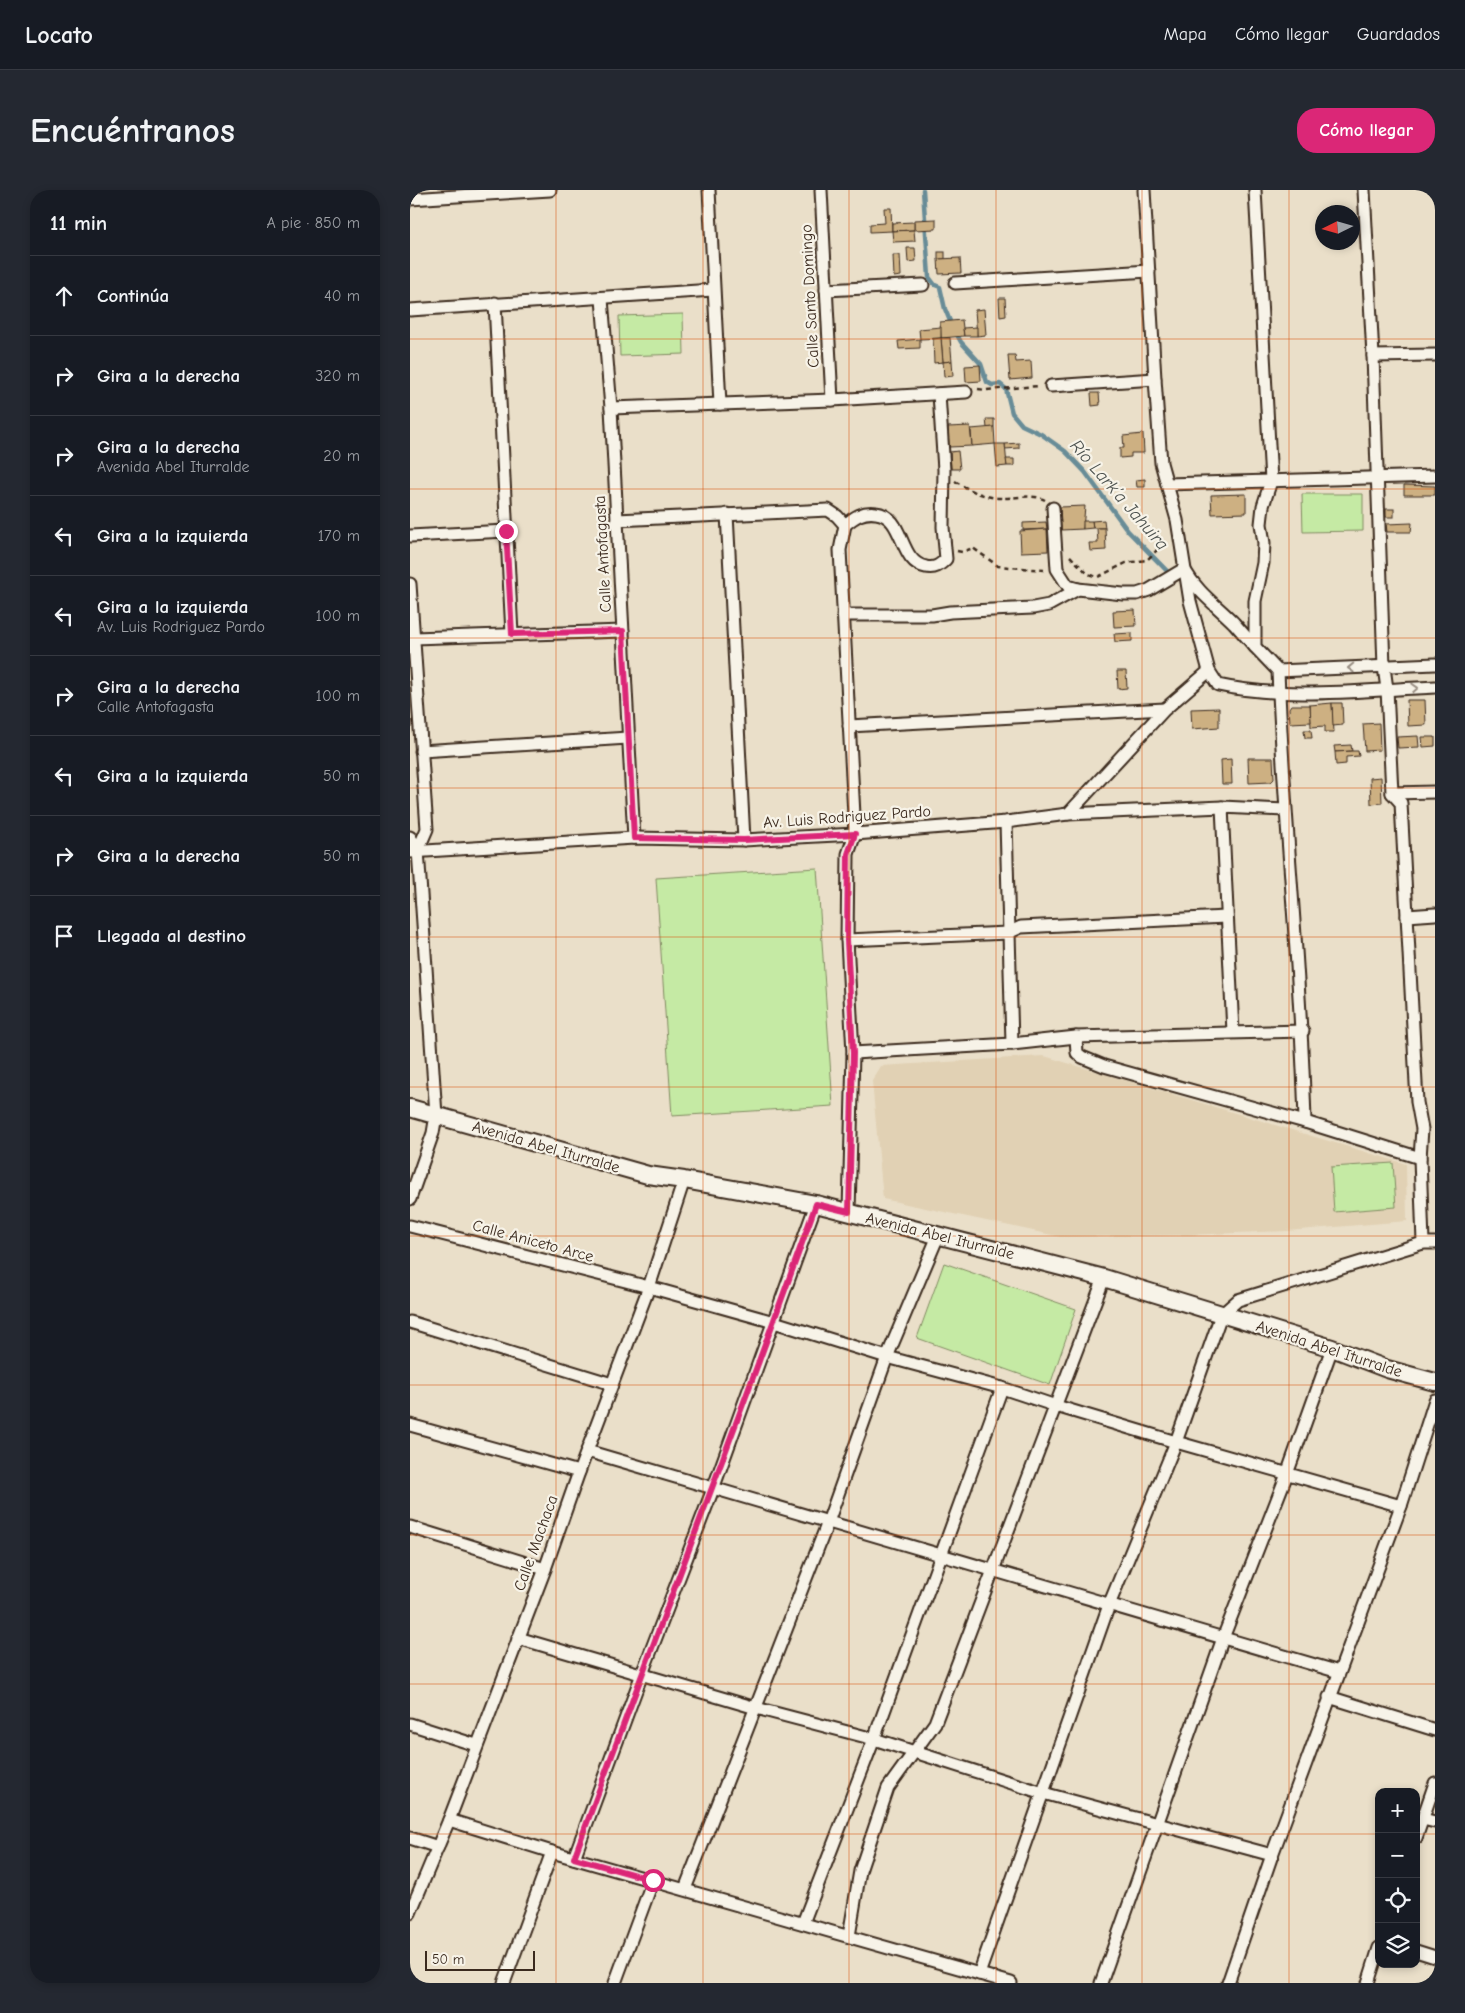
<!DOCTYPE html>
<html lang="es">
<meta charset="utf-8">
<style>
:root{--surface:#171b24;--page:#242831;--text:#f1f3f6;--muted:#9ea1a6;--line:#363941;--accent:#db2777}
body{margin:0;font-family:"Comic Neue",sans-serif;background:var(--page);color:var(--text)}
.controls{position:absolute;right:15px;bottom:15px;display:grid;overflow:hidden;border-radius:10px;box-shadow:0 2px 8px #0003}
.controls button{width:45px;height:45px;display:grid;place-items:center;padding:0;border:0;border-bottom:1px solid var(--line);background:var(--surface);color:var(--text);font:25px sans-serif}
.compass{position:absolute;left:905px;top:15px;width:45px;height:45px;border-radius:50%;background:var(--surface);box-shadow:0 2px 8px #0003;rotate:265deg}
.scale{position:absolute;left:15px;bottom:12px;width:110px;box-sizing:border-box;padding-left:5px;border:2px solid #3b2a1e;border-top:0;font-size:14px;line-height:18px;white-space:nowrap;color:#3b2a1e;-webkit-text-stroke:4px #f7f3e8;paint-order:stroke}
.stop{position:absolute;width:15px;height:15px;margin:-11px;border:4px solid #db2777;border-radius:50%;background:#fff}
.stop.end{background:#db2777;border-color:#fff;box-shadow:0 1px 5px #0008}
.list{margin:0;padding:0;list-style:none}
h2{display:flex;justify-content:space-between;align-items:center;height:65px;margin:0;padding:0 20px;font-size:21px}
h2 small{font-size:16px;font-weight:400;color:var(--muted)}
.list li{display:grid;grid-template-columns:32px 1fr auto;gap:15px;align-items:center;box-sizing:border-box;height:80px;padding:0 20px;border-top:1px solid var(--line)}
.list b{display:block;font-size:19px;white-space:nowrap}
.list p{margin:0;font-size:16px;white-space:nowrap;color:var(--muted)}
.list em{font-size:16px;font-style:normal;color:var(--muted)}
.icon{flex:none;width:28px;height:28px;fill:none;stroke:currentColor;stroke-width:2;stroke-linecap:round;stroke-linejoin:round}
.map{position:relative;flex:none;width:1025px;height:1793px;overflow:hidden;border-radius:20px}
header{display:flex;align-items:center;gap:30px;box-sizing:border-box;height:70px;padding:0 25px;background:var(--surface);border-bottom:1px solid var(--line)}
header strong{font-size:24px}
nav{display:flex;gap:28px;margin-inline-start:auto;font-size:18px}
.intro{display:flex;align-items:center;justify-content:space-between;box-sizing:border-box;height:120px;padding:0 30px}
h1{margin:0;font-size:35px}
.button{padding:12px 22px;border-radius:20px;background:var(--accent);color:#fff;font-size:18px;font-weight:700}
main{display:flex;gap:30px;padding:0 30px}
aside{flex:1;background:var(--surface);border-radius:20px;box-shadow:0 2px 8px #0003}
.map>svg:first-child{display:block}
.built{fill:#e1d1b4}
.green{fill:#c5eaa4;stroke:#808a61}
.lines{fill:none;stroke-linecap:round;stroke-linejoin:round}
.stream{stroke:#688c97;stroke-width:4.5}
.building{fill:#cdb082;stroke:#3b2a1e}
.street-casing{stroke:#3b2a1e;stroke-width:15}
.secondary-casing{stroke:#3b2a1e;stroke-width:20}
.path{stroke:#3b2a1e;stroke-width:2.5;stroke-dasharray:5 4;stroke-linecap:butt}
.street{stroke:#f7f3e8;stroke-width:11}
.secondary{stroke:#f7f3e8;stroke-width:16}
.oneway{stroke:#998e83}
.route{stroke:#db2777;stroke-width:6}
.grid{fill:none;stroke:#d7540e;stroke-width:1;stroke-opacity:0.55}
.labels{text-anchor:middle;dominant-baseline:central;stroke-width:4.5;stroke-linejoin:round;paint-order:stroke}
.street-label{font-size:16px;fill:#3b2a1e;stroke:#f7f3e8}
.water-label{font-size:18px;font-style:italic;fill:#4e5350;stroke:#f7f3e8}
</style>
<header>
<strong>Locato</strong>
<nav><a>Mapa</a><a>Cómo llegar</a><a>Guardados</a></nav>
</header>
<div class="intro"><h1>Encuéntranos</h1><a class="button">Cómo llegar</a></div>
<main>
<aside>
<h2>11 min<small>A pie · 850 m</small></h2>
<ul class="list">
<li><svg class="icon" aria-label="ahead" viewBox="0 0 24 24"><path d="M12 20V5M6 11l6-6 6 6"/></svg><div><b>Continúa</b></div><em>40 m</em></li>
<li><svg class="icon" aria-label="right" viewBox="0 0 24 24"><path d="M7 20v-9h11M14 6l5 5-5 5"/></svg><div><b>Gira a la derecha</b></div><em>320 m</em></li>
<li><svg class="icon" aria-label="right" viewBox="0 0 24 24"><path d="M7 20v-9h11M14 6l5 5-5 5"/></svg><div><b>Gira a la derecha</b><p>Avenida Abel Iturralde</p></div><em>20 m</em></li>
<li><svg class="icon" aria-label="left" viewBox="0 0 24 24"><path d="M17 20v-9H6M10 6l-5 5 5 5"/></svg><div><b>Gira a la izquierda</b></div><em>170 m</em></li>
<li><svg class="icon" aria-label="left" viewBox="0 0 24 24"><path d="M17 20v-9H6M10 6l-5 5 5 5"/></svg><div><b>Gira a la izquierda</b><p>Av. Luis Rodriguez Pardo</p></div><em>100 m</em></li>
<li><svg class="icon" aria-label="right" viewBox="0 0 24 24"><path d="M7 20v-9h11M14 6l5 5-5 5"/></svg><div><b>Gira a la derecha</b><p>Calle Antofagasta</p></div><em>100 m</em></li>
<li><svg class="icon" aria-label="left" viewBox="0 0 24 24"><path d="M17 20v-9H6M10 6l-5 5 5 5"/></svg><div><b>Gira a la izquierda</b></div><em>50 m</em></li>
<li><svg class="icon" aria-label="right" viewBox="0 0 24 24"><path d="M7 20v-9h11M14 6l5 5-5 5"/></svg><div><b>Gira a la derecha</b></div><em>50 m</em></li>
<li><svg class="icon" aria-label="arrive" viewBox="0 0 24 24"><path d="M6 21V4h12l-3 4 3 4H6"/></svg><div><b>Llegada al destino</b></div></li>
</ul>
</aside>
<div class="map">
<svg width="1025" height="1793" viewBox="0 0 1025 1793">
<rect width="100%" height="100%" fill="#eadfc9"/>
<filter id="ink" filterUnits="userSpaceOnUse"><feTurbulence type="fractalNoise" baseFrequency=".02" numOctaves="2"/><feDisplacementMap in="SourceGraphic" scale="10" xChannelSelector="R" yChannelSelector="G"/><feConvolveMatrix kernelMatrix="1 2 1 2 8 2 1 2 1" color-interpolation-filters="sRGB"/></filter>
<g filter="url(#ink)">
<!-- built -->
<polygon class="built" points="634,866 996,974 997,1031 877,1041 777,1045 651,1047 473,1009 462,891 471,876"/>
<!-- green -->
<g class="green">
<polygon points="273,124 274,164 210,166 209,126"/>
<polygon points="892,304 953,304 953,341 893,342"/>
<polygon points="407,678 423,916 262,926 246,688"/>
<polygon points="983,973 986,1017 924,1022 921,977"/>
<polygon points="534,1073 666,1119 640,1195 507,1148"/>
</g>
<g class="lines">
<!-- stream -->
<g class="stream">
<polyline points="513,0 519,87 525,95 530,97 535,119 542,136"/>
<polyline points="546,143 551,152 571,174 577,192 582,195 590,194 596,199 602,223 612,235 631,244 655,261 675,282 718,341 758,382"/>
</g>
</g>
<!-- building -->
<g class="building">
<polygon points="474,18 481,18 482,41 460,42 460,34 475,33"/>
<polygon points="526,29 526,39 504,40 504,30"/>
<polygon points="504,32 504,40 482,41 482,33"/>
<polygon points="504,40 505,51 483,52 482,41"/>
<polygon points="497,58 505,58 506,71 498,72"/>
<rect x="528" y="62" width="7" height="7"/>
<polygon points="483,65 490,65 491,86 484,87"/>
<polygon points="550,68 551,83 529,84 528,69"/>
<polygon points="589,108 595,108 596,126 590,127"/>
<polygon points="574,119 576,145 567,146 565,120"/>
<polygon points="552,130 554,146 531,148 530,132"/>
<polygon points="531,137 531,148 510,149 509,139"/>
<polygon points="567,137 567,146 554,146 553,138"/>
<polygon points="531,148 540,148 542,171 533,172"/>
<polygon points="531,148 533,172 524,173 523,149"/>
<polygon points="510,149 510,158 489,159 488,151"/>
<polygon points="598,165 605,165 606,172 621,171 622,188 600,190"/>
<polygon points="542,171 543,186 534,187 533,172"/>
<polygon points="570,175 571,191 556,192 555,176"/>
<polygon points="681,203 689,203 690,215 682,216"/>
<polygon points="576,229 584,229 584,237 577,238"/>
<polygon points="560,236 562,256 539,257 538,237"/>
<polygon points="584,237 585,254 562,256 561,239"/>
<polygon points="733,244 734,263 721,263 721,267 710,268 710,258 714,258 713,246"/>
<polygon points="609,253 609,258 595,259 595,254"/>
<polygon points="585,254 595,254 597,276 587,277"/>
<polygon points="548,261 550,279 541,279 540,262"/>
<polygon points="596,269 604,269 604,276 597,276"/>
<polygon points="735,289 735,297 727,297 726,290"/>
<polygon points="994,295 1025,296 1025,305 994,305"/>
<polygon points="836,304 836,323 802,324 801,305"/>
<polygon points="675,316 673,339 651,340 650,317"/>
<rect x="976" y="319" width="8" height="8"/>
<polygon points="694,330 695,338 683,338 682,331"/>
<polygon points="673,331 682,331 683,338 673,339"/>
<polygon points="636,332 637,339 613,340 613,333"/>
<polygon points="1002,333 1001,342 977,342 976,334"/>
<polygon points="687,338 695,338 696,360 680,361 679,353 688,353"/>
<polygon points="637,339 638,361 611,362 610,341"/>
<polygon points="725,420 726,436 704,437 703,421"/>
<polygon points="722,443 722,451 705,452 704,444"/>
<polygon points="707,481 716,481 717,498 708,499"/>
<polygon points="997,510 1015,510 1016,535 998,536"/>
<polygon points="922,513 924,542 915,542 915,536 901,537 900,515"/>
<polygon points="922,513 932,513 933,535 923,536"/>
<polygon points="881,515 900,515 901,532 880,533 879,518"/>
<polygon points="809,518 809,537 782,539 781,519"/>
<polygon points="969,533 970,560 955,561 953,534"/>
<polygon points="894,540 901,540 902,548 895,548"/>
<polygon points="1008,546 1009,557 988,558 987,547"/>
<polygon points="1012,547 1025,547 1025,556 1013,557"/>
<polygon points="941,555 942,561 925,562 924,556"/>
<polygon points="942,561 948,561 949,566 936,567 936,574 926,575 925,562"/>
<polygon points="838,568 863,568 864,589 861,592 839,593"/>
<polygon points="821,569 822,594 812,594 811,570"/>
<polygon points="971,587 972,613 961,614 960,588"/>
</g>
<g class="lines">
<defs>
<g id="street">
<polyline points="299,0 310,214"/>
<polyline points="411,0 422,210"/>
<path d="M845,0L861,291L853,316L851,334L854,353L853,373L845,411V457L868,481C874,632 891,781 895,932"/>
<polyline points="954,0 963,166 974,477 977,499 982,603 991,613 1007,912 1012,939 1010,968 1013,1053"/>
<polyline points="0,9 140,0"/>
<polyline points="545,93 739,81"/>
<polyline points="416,100 513,95"/>
<polyline points="192,109 201,218 224,648"/>
<polyline points="85,113 102,444"/>
<polyline points="0,120 303,100"/>
<polyline points="963,166 1025,165"/>
<polyline points="641,196 745,189"/>
<polyline points="201,218 422,210 556,202"/>
<polyline points="757,294 1025,286"/>
<polyline points="643,318 647,379 658,396 668,399"/>
<polyline points="317,324 334,650"/>
<path d="M207,330L418,320L427,326L435,335C444,327 453,321 466,323C495,326 488,372 516,377C525,379 530,375 536,369L533,337L534,280L529,204"/>
<polyline points="435,335 430,360 445,644 438,664 437,750 443,863 439,1022"/>
<polyline points="0,346 96,341"/>
<polyline points="0,394 17,639 8,660 26,925 23,943 0,1009"/>
<path d="M433,425H522L540,422L623,418L639,415L668,399L713,404H727L739,400L774,379C787,402 806,415 824,433C831,441 838,449 845,457"/>
<polyline points="4,448 213,441"/>
<path d="M799,481L808,495C875,510 956,500 1025,497"/>
<polyline points="868,481 1025,474"/>
<polyline points="439,536 755,519"/>
<polyline points="11,561 218,548"/>
<polyline points="982,603 1025,602"/>
<polyline points="812,617 823,842"/>
<polyline points="658,624 755,519 799,481 780,411 767,330 751,273 745,189 734,0"/>
<polyline points="596,632 602,854"/>
<polyline points="0,647 8,660"/>
<polyline points="0,662 224,648 334,650 445,644 596,632 658,624 812,617 875,620"/>
<polyline points="997,726 1025,724"/>
<polyline points="437,750 598,743 611,737 816,727"/>
<polyline points="666,847 667,863 672,867 694,876 895,932 1010,968"/>
<polyline points="443,863 602,854 666,847 893,841"/>
<polyline points="0,1036 239,1097 364,1132 477,1167 592,1198 646,1216 766,1252 991,1316"/>
<polyline points="0,1132 202,1194"/>
<polyline points="0,1235 169,1282"/>
<polyline points="177,1261 929,1482"/>
<polyline points="0,1337 135,1379"/>
<polyline points="108,1448 346,1518 464,1549 633,1603 862,1665"/>
<polyline points="919,1507 1025,1540"/>
<polyline points="0,1534 66,1555"/>
<polyline points="1013,1629 1025,1632"/>
<polyline points="39,1630 142,1662 601,1793"/>
<polyline points="0,1648 28,1657"/>
<polyline points="1006,1648 1025,1593"/>
<polyline points="164,1668 232,1484 303,1299 406,1014"/>
<polyline points="275,1699 418,1332 477,1167 528,1046"/>
<polyline points="0,1723 39,1630 135,1379 169,1282 239,1097 274,990"/>
<polyline points="393,1733 464,1549 592,1198"/>
<polyline points="439,1746 450,1681 478,1598 525,1533 694,1088"/>
<polyline points="1006,1761 1025,1767"/>
<polyline points="569,1784 699,1415 766,1252 811,1125 828,1110 1013,1053 1025,1053"/>
<polyline points="94,1793 142,1662"/>
<polyline points="205,1793 243,1690"/>
<polyline points="691,1793 813,1448 877,1284 922,1158"/>
<polyline points="818,1793 862,1665 991,1316 1025,1210"/>
<polyline points="958,1793 969,1758"/>
</g>
<polyline id="secondary" points="0,918 238,985 274,990 406,1014 694,1088 922,1158 977,1179 1025,1192"/>
</defs>
<!-- street casing -->
<use href="#street" class="street-casing"/>
<!-- secondary casing -->
<use href="#secondary" class="secondary-casing"/>
<!-- path -->
<g class="path">
<polyline points="568,199 576,200 629,196"/>
<path d="M545,291C559,300 573,307 589,308C604,309 622,303 635,310"/>
<polyline points="547,361 552,362 563,358 588,376 634,380"/>
<polyline points="660,366 678,384 688,387 716,373 737,370 757,350"/>
</g>
<!-- street -->
<use href="#street" class="street"/>
<!-- secondary -->
<use href="#secondary" class="secondary"/>
</g>
<!-- one-way arrows -->
<defs><path id="oneway-chevron" d="M-2-3.5L2.5 0L-2 3.5" fill="none" stroke-width="1.6" stroke-linecap="round" stroke-linejoin="round" transform="scale(1.25)"/></defs>
<g class="oneway">
<use href="#oneway-chevron" transform="translate(941 478) rotate(178)"/>
<use href="#oneway-chevron" transform="translate(1005 498) rotate(-3)"/>
</g>
</g>
<g class="lines" filter="url(#ink)">
<!-- route -->
<path class="route" d="M96,341L102,444L213,441L224,648L334,650L445,644L438,664L437,750L443,863L439,1022L406,1014C328,1233 244,1450 164,1668L243,1690"/>
</g>
<!-- grid -->
<path class="grid" d="M146,0V1793M293,0V1793M439,0V1793M586,0V1793M732,0V1793M879,0V1793M0,149H1025M0,299H1025M0,448H1025M0,598H1025M0,747H1025M0,897H1025M0,1046H1025M0,1195H1025M0,1345H1025M0,1494H1025M0,1644H969M1006,1644H1025"/>
<g class="labels">
<!-- street labels -->
<g class="street-label">
<text transform="translate(400 106) rotate(-93)">Calle Santo Domingo</text>
<text transform="translate(193 364) rotate(-93)">Calle Antofagasta</text>
<text transform="translate(437 627) rotate(-4)">Av. Luis Rodriguez Pardo</text>
<text transform="translate(136 957) rotate(16)">Avenida Abel Iturralde</text>
<text transform="translate(530 1046) rotate(14)">Avenida Abel Iturralde</text>
<text transform="translate(123 1051) rotate(15)">Calle Aniceto Arce</text>
<text transform="translate(919 1159) rotate(18)">Avenida Abel Iturralde</text>
<text transform="translate(126 1353) rotate(-70)">Calle Machaca</text>
</g>
<!-- water labels -->
<g class="water-label">
<text transform="translate(709 305) rotate(49)">Río Lark’a Jahuira</text>
</g>
</g>
</svg>
<div class="controls">
<button>+</button>
<button>−</button>
<button><svg class="icon" aria-label="locate" viewBox="0 0 24 24"><circle cx="12" cy="12" r="6"/><path d="M12 2v4M12 18v4M2 12h4M18 12h4"/></svg></button>
<button><svg class="icon" aria-label="layers" viewBox="0 0 24 24"><path d="M12 4l9 5-9 5-9-5zM3 14l9 5 9-5"/></svg></button>
</div>
<svg class="compass" viewBox="-18 -18 36 36"><path d="M0-13l5 13h-10z" fill="#e53935"/><path d="M0 13l5-13h-10z" fill="#9ea1a6"/></svg>
<div class="scale">50 m</div>
<div class="stop" style="left:243px;top:1690px"></div>
<div class="stop end" style="left:96px;top:341px"></div>
</div>
</main>
